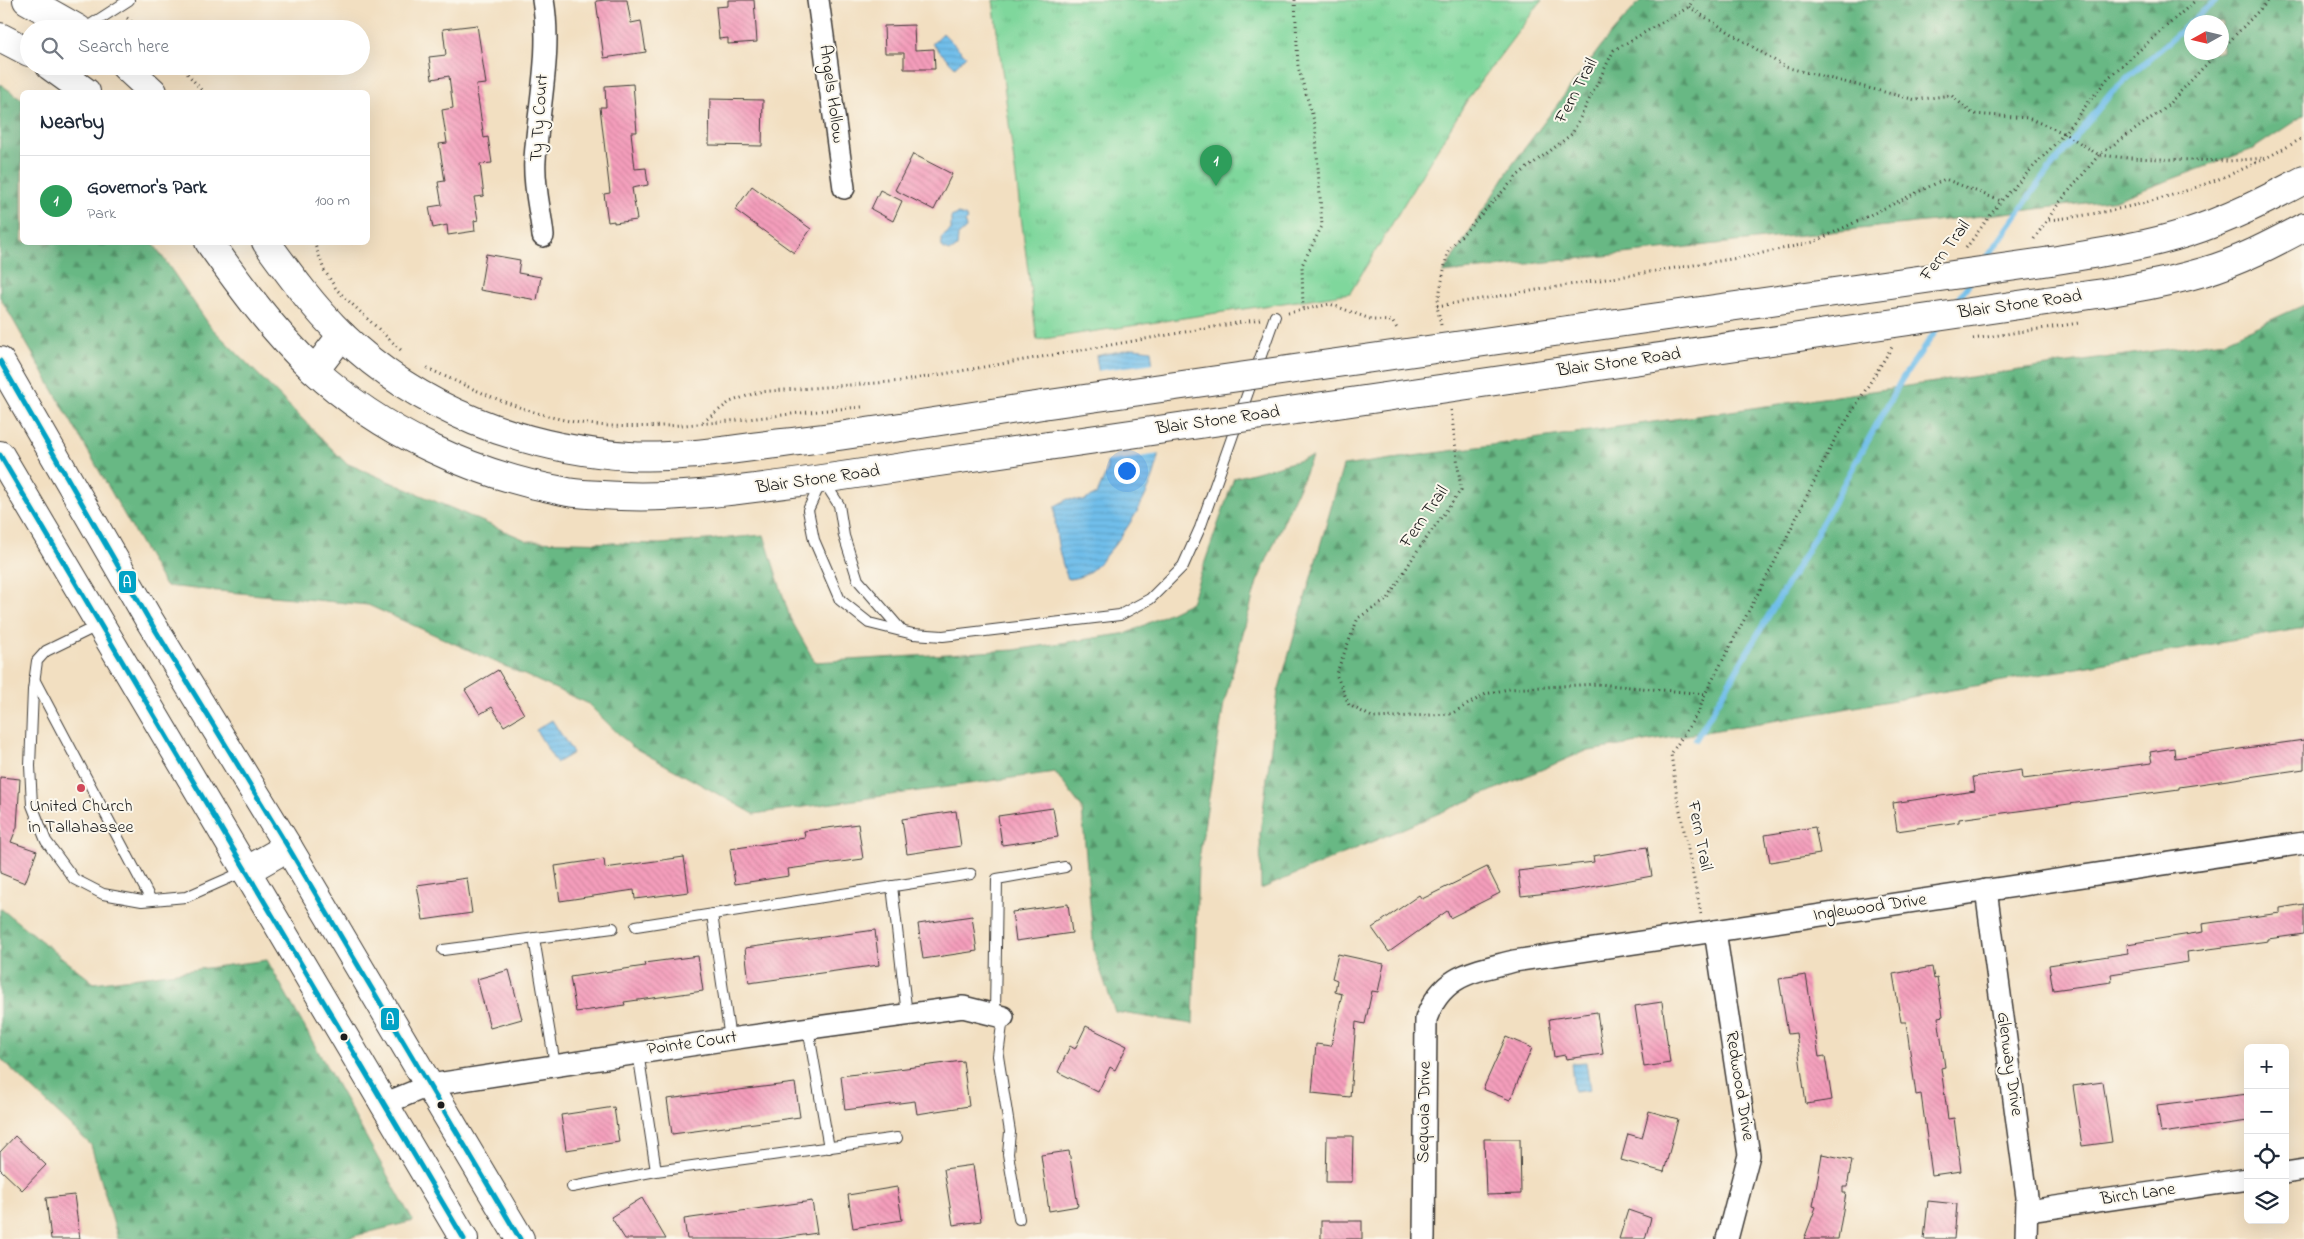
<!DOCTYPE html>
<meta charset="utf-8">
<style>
:root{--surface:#fff;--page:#f2f2f3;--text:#1f2937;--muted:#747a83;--line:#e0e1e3;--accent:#d1495b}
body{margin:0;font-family:"Indie Flower",sans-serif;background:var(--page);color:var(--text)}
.controls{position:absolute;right:15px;bottom:15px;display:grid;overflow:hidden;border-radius:8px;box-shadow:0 5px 20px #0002}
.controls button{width:45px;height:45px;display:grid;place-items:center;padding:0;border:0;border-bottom:1px solid var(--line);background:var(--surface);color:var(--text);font:25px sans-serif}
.compass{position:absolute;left:2184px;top:15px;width:45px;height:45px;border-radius:50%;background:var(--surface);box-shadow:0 5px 20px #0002;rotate:262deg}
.you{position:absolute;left:1126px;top:470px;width:18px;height:18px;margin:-12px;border:4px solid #fff;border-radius:50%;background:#1a73e8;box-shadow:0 0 0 8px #1a73e833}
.badge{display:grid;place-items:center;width:32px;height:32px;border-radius:50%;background:var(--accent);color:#fff;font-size:16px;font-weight:700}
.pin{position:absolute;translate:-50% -41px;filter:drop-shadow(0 1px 2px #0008)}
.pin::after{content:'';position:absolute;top:26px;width:18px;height:15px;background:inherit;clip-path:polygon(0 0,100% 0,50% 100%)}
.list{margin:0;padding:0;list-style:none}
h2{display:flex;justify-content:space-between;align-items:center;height:65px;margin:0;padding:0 20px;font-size:21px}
h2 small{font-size:16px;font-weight:400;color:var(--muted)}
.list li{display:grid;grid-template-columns:32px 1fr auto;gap:15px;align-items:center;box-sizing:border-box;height:90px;padding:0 20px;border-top:1px solid var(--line)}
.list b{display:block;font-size:19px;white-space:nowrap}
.list p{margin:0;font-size:16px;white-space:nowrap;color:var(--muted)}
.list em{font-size:16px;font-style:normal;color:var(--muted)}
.icon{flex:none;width:28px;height:28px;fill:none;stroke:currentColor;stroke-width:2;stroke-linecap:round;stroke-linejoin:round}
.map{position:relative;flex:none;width:2304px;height:1239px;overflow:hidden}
.search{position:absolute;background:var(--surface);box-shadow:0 5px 20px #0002;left:20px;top:20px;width:350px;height:55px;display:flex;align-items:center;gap:12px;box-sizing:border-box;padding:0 18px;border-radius:28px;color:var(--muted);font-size:19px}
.panel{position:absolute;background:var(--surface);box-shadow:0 5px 20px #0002;left:20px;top:90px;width:350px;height:155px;border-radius:8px}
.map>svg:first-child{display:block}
.forest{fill:url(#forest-firs);stroke:#426a50;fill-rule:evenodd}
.park{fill:url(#park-tufts);stroke:#4e7a5c}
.water{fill:url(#water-rules);stroke:#466d83}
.pier{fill:#f2dfc1}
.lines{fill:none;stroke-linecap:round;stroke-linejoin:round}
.stream{stroke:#70beea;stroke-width:6}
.building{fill:url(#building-back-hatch)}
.service-casing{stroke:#3c3935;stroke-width:12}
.minor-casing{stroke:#3c3935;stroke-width:24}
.secondary-casing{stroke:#3c3935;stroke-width:30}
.primary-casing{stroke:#3c3935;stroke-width:30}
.path{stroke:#3c3935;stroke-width:3;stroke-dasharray:1 4;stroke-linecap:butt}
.service{stroke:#fff;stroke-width:10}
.minor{stroke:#fff;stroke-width:21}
.secondary{stroke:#fff;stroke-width:28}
.primary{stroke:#fff;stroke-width:28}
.secondary-bridge-casing{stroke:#3c3935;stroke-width:30;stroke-linecap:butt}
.secondary-bridge{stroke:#fff;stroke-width:28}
.bus-1-casing{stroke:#fbf7ec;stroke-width:9}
.bus-1{stroke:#01a2c5;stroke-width:5}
.poi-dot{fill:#d1495b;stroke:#fbf7ec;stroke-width:2}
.bus-dot{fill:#1c1c1c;stroke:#fbf7ec;stroke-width:2}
.labels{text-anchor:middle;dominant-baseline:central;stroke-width:4;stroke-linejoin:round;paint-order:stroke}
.street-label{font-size:18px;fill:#1c1c1c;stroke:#fbf7ec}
.poi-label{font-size:18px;fill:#1c1c1c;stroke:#fbf7ec}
.line-badge{stroke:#fbf7ec;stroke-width:2}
.badge-label{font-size:14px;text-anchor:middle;font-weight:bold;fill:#fff}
</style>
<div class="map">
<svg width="2304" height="1239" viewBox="0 0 2304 1239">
<defs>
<pattern id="forest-firs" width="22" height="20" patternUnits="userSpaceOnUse" patternTransform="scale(1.25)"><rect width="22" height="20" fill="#67b884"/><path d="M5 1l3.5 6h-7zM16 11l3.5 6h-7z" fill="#54956b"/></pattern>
<pattern id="park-tufts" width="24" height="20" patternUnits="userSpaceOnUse" patternTransform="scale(1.25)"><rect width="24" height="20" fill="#7fd79c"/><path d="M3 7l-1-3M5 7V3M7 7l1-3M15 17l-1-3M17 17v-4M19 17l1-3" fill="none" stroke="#6db886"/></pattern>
<pattern id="water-rules" width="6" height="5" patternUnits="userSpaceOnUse" patternTransform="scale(1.25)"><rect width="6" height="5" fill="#70beea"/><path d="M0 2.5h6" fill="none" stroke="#60a3c8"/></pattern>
<pattern id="building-back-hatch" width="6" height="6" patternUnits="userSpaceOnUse" patternTransform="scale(1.25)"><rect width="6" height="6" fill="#f49dbb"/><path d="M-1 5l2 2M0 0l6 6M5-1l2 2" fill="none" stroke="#d187a0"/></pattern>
</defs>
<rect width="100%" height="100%" fill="#fbf7ec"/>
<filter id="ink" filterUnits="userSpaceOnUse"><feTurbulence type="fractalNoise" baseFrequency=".02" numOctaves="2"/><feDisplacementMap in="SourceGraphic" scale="10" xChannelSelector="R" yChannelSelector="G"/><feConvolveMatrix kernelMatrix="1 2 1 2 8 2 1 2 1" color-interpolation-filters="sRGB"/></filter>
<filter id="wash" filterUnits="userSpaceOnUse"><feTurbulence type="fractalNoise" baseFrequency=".0096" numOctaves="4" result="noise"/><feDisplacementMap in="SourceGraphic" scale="20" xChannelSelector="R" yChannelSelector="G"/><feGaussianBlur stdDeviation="1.12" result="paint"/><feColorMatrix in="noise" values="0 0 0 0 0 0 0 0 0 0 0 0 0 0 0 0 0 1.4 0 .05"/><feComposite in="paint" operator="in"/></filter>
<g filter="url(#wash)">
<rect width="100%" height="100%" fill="#f2dfc1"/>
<!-- forest -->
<g class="forest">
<path d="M1641,0H2304V115L2253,149L2118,199L1972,217L1443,273L1512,165L1605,41ZM2222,22V52H2192V22Z"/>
<polygon points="0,84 22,99 22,242 153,243 210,326 346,463 528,541 660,544 764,535 790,618 815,662 1014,650 1128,633 1191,602 1234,478 1312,457 1257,582 1224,703 1198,865 1193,1024 1115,1012 1094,952 1082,808 1055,772 754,814 631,746 587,703 368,605 165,586 0,297"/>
<polygon points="2304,305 2304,628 1821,713 1583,752 1261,889 1260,833 1278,692 1343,466 2224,341"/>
<polygon points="0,908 94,983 267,960 413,1221 343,1239 118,1239 91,1145 0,1058"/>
</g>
<!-- park -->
<polygon class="park" points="993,0 1542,0 1469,97 1350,293 1037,340"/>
<!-- water -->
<g class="water">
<polygon points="943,33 966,56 955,67 932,44"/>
<path d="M958,214L965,216L968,220L965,223L966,229L958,236L957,247C952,252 947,252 942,247L941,238L951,230V217Z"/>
<path d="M1134,348L1151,350C1155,385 1165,442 1154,475C1145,501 1129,527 1112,548C1099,563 1089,578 1068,579C1059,558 1054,529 1055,506L1068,499L1083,501L1097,494L1107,471L1106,417L1096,356Z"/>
<polygon points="552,720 573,753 556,763 536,730"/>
<polygon points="1586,1062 1590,1090 1574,1092 1571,1063"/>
</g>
<!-- pier -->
<polygon class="pier" points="1155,363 1161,408 1160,454 1104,462 1104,417 1096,371"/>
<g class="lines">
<!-- stream -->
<g class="stream">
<polyline points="1985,261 2041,180 2112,92 2216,0"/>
<polyline points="1953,306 1970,282"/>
<polyline points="1696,739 1805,554 1902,379 1940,325"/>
</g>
</g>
<g id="blocks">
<!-- building -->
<g class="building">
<polygon points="606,0 627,0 631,23 641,21 646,52 604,58 596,1"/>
<polygon points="728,0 754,0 757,42 728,44 728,38 719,39 716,7 728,6"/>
<polygon points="477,25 486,84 476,85 484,138 488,137 492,163 480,164 484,196 474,197 478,220 474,221 475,231 448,235 447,225 433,228 429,207 442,205 438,182 445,181 439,144 447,143 442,110 453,108 449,76 432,79 429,57 446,55 443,29"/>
<polygon points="914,25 915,50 934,49 935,69 904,69 904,53 885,53 884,26"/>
<polygon points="633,84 637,132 631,132 635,169 646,168 648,185 632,188 637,220 614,223 614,221 608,222 604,194 610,193 600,107 606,107 605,86"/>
<polygon points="710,99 763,100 762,146 709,145"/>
<polygon points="913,154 952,174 934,210 895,190"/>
<polygon points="752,186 811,229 794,253 735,210"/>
<polygon points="880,190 902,201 893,221 871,209"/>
<polygon points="486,254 520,260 518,273 541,277 537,300 480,290"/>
<polygon points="498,670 524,714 504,726 492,707 480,714 465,690"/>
<polygon points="2304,740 2304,769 2179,787 2179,789 1959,819 1959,822 1897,831 1893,803 1975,791 1973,777 2022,770 2023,779 2152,763 2150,752 2174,748 2175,758"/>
<polygon points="0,777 20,779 17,827 11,842 37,851 25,883 0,873"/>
<polygon points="1053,808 1058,837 1002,845 998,816"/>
<polygon points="956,811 961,846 907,854 902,819"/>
<polygon points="858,824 863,859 788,869 789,876 735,884 730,849 805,838 804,831"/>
<polygon points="1815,827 1820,854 1770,862 1765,835"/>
<polygon points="1647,847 1652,876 1575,890 1521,896 1518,871 1594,862 1593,856"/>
<polygon points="684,857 689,892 635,899 634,890 560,901 555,866 604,859 605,868"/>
<polygon points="1487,867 1500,893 1450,918 1447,911 1389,952 1372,928 1419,895 1422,899"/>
<polygon points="467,878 472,913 423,920 417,885"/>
<polygon points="1068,904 1072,933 1016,941 1012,912"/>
<polygon points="2304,904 2304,934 2268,939 2268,941 2187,952 2188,962 2111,974 2112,982 2053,990 2049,965 2128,953 2127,944 2203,932 2202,924 2280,913 2280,908"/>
<polygon points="972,916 977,951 923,959 918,924"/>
<polygon points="875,930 879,965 749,983 745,948"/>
<polygon points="1338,954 1384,964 1378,992 1372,991 1365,1024 1356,1022 1350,1097 1312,1093 1316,1044 1331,1046 1342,994 1335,992 1337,980 1332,978"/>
<polygon points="698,956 703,991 624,1002 625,1005 576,1012 570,977 645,966 644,963"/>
<polygon points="1932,967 1934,979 1937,978 1943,1016 1938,1017 1945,1067 1941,1068 1948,1119 1954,1118 1961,1171 1932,1175 1921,1094 1916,1095 1906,1022 1901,1022 1893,974"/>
<polygon points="509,970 522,1019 490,1028 477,979"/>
<polygon points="1806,975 1819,1057 1825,1056 1832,1100 1806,1104 1796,1033 1788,1034 1779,979"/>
<polygon points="1662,1002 1670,1063 1644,1067 1635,1006"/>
<polygon points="1597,1012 1603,1054 1566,1059 1565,1055 1554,1057 1549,1019"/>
<polygon points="1086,1026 1127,1046 1115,1070 1110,1067 1098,1092 1058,1072 1070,1046 1075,1049"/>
<polygon points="1506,1037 1532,1048 1510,1100 1483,1089"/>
<polygon points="963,1061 969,1106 917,1114 915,1101 845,1110 841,1076"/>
<polygon points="2103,1082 2112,1142 2082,1146 2073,1086"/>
<polygon points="795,1083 800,1117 672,1134 667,1099"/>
<polygon points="2248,1094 2248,1121 2161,1133 2157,1105"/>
<polygon points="614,1107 619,1142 566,1150 561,1115"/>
<polygon points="1649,1111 1678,1119 1664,1172 1621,1160 1628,1134 1642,1138"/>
<polygon points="15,1136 46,1165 22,1190 0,1169 0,1152"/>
<polygon points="1327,1136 1353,1136 1352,1182 1326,1182"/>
<polygon points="1484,1139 1520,1139 1521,1194 1486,1195"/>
<polygon points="1069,1151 1078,1206 1049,1211 1041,1155"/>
<polygon points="1822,1154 1852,1160 1847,1187 1843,1187 1843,1193 1846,1193 1838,1239 1804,1239 1816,1207 1813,1206"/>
<polygon points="973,1165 981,1221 953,1225 944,1169"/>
<polygon points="897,1187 902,1220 853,1228 848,1195"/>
<polygon points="74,1195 80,1239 51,1239 46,1198"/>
<polygon points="642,1198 666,1239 625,1239 611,1217"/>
<polygon points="812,1201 817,1233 777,1239 687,1239 684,1219"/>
<polygon points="1928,1201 1957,1204 1954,1239 1924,1239"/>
<polygon points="1628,1210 1651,1218 1645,1239 1619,1239"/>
<rect x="1321" y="1221" width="41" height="18"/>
</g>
</g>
</g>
<g filter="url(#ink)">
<use href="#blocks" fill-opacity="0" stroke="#3c3935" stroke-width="1"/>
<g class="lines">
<defs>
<g id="service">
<polyline points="84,29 129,0"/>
<polyline points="823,480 839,505 844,536 858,580 902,631"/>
<polyline points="821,482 808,510 814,540 840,600 869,623 913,634 943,636 1120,615 1150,599 1183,566 1200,528 1275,316"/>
<polyline points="99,625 46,651 37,661 33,690 30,766 32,805 46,841 74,879 103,894 142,901 186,897 245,871"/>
<polyline points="34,679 151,900"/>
<polyline points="892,886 907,1015"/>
<polyline points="712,914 730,1039"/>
<polyline points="636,926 971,874"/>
<polyline points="534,938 555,1065"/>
<polyline points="443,950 613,928"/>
<polyline points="995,1015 997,879 1065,867"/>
<polyline points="1003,1017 998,1056 1010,1132 1008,1154 1019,1219"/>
<polyline points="808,1028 829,1148"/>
<polyline points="638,1052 656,1171"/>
<polyline points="572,1187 656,1171 897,1138"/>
</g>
<g id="minor">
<path d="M543,0C552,52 538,108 535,160C533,185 541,212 543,236"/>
<polyline points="818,0 844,188"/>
<polyline points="1986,890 2027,1197 2026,1239"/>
<polyline points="1715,931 1749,1155 1727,1239"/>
<polyline points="384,1104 430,1085 730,1039 963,1007 1003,1017"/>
<polyline points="2285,1173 2304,1170"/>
<polyline points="2028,1211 2248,1179"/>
<path d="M1424,1239L1426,1019C1442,974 1473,972 1514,961L2304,843"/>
</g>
<g id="secondary">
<polyline points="27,0 78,29"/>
<polyline points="0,37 29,52"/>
<polyline points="50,66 86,92"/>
<polyline points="125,66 153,92"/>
<path d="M209,242C241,287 273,331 313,369C381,432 472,474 563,491C575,494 588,494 601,495C669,500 734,491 801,482C884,470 966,458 1048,446"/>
<path d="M266,242C290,275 314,308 342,335C419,410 523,449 629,456C680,459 732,449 783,443C869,433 955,419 1042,405"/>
<path d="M2051,261C2096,253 2142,247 2186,233C2227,220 2266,200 2304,180"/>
<path d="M2046,301C2099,294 2152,287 2203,272C2238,262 2272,244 2304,227"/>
<polyline points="315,370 342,335"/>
</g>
<g id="primary">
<polyline points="0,361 148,618 288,847 520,1239"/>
<polyline points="0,455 464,1239"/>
<polyline points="246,871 288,847"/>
</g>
</defs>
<!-- service casing -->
<use href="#service" class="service-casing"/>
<!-- minor casing -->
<use href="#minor" class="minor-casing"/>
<!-- secondary casing -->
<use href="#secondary" class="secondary-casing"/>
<!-- primary casing -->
<use href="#primary" class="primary-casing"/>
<!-- path -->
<g class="path">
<polyline points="1295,0 1298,67 1315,124 1322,226 1302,265 1303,310"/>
<polyline points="1689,7 1785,67 1916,100 1951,95 1973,114 2028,118 2064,133 2099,155 2128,158 2228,161 2265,158"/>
<polyline points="127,18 141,29"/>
<polyline points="2222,49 2269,0"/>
<polyline points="181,66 203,92"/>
<path d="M2049,220C2139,210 2226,184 2304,137"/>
<polyline points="2034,239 2059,203 2099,155 2163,110 2218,52"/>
<polyline points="314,242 324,270 337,290 403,352"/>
<polyline points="1966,248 2001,201 2056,143 2108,78 2196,0"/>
<polyline points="1437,306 1744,257 1814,242 1945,179 2001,201"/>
<polyline points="1288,313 1330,304 1373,320 1392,321 1398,330"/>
<polyline points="1441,325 1437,306 1448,250 1518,175 1572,134 1614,50 1689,7 1693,0"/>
<polyline points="1973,339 2079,323"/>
<path d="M427,368C485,395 545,423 610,426C694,430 779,413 862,407"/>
<polyline points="1451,410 1461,490 1415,554 1388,599 1358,618 1336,674 1349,705 1374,718 1451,714 1486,694 1508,689 1598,684 1705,694"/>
<polyline points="703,422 730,402 758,392 903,381 1260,319"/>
<polyline points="1701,914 1677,796 1671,754 1699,711 1705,694 1774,563 1834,441 1892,347"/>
</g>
<!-- service -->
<use href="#service" class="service"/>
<!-- minor -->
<use href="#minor" class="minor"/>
<!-- secondary -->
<use href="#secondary" class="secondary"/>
<!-- primary -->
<use href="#primary" class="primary"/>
<defs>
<g id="secondary-bridge">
<polyline points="1042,405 2051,261"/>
<polyline points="1048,446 2046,301"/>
</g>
</defs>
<!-- secondary-bridge casing -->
<use href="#secondary-bridge" class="secondary-bridge-casing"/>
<!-- secondary-bridge -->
<use href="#secondary-bridge" class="secondary-bridge"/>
<defs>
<g id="bus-1">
<polyline points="0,361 148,618 288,847 520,1239"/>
<polyline points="0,455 464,1239"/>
</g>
</defs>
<!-- bus-1 casing -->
<use href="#bus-1" class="bus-1-casing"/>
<!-- bus-1 -->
<use href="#bus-1" class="bus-1"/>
</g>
</g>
<!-- markers -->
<circle class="poi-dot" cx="81" cy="788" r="5"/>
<g class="bus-dot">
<circle cx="344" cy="1037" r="4.5"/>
<circle cx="441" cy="1105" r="4.5"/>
</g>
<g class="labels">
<!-- street labels -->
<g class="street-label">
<text transform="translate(1577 91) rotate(-62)">Fern Trail</text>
<text transform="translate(831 94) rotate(82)">Angels Hollow</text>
<text transform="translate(540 118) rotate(-86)">Ty Ty Court</text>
<text transform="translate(1946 251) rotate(-53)">Fern Trail</text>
<text transform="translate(2020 305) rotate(-8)">Blair Stone Road</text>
<text transform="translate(1619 363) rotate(-8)">Blair Stone Road</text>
<text transform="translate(1218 421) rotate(-8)">Blair Stone Road</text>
<text transform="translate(818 480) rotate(-8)">Blair Stone Road</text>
<text transform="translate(1425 517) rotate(-55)">Fern Trail</text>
<text transform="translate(1699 836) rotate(79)">Fern Trail</text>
<text transform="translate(1870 908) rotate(-8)">Inglewood Drive</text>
<text transform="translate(692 1044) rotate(-8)">Pointe Court</text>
<text transform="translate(2009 1064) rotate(82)">Glenway Drive</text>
<text transform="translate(1739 1086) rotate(81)">Redwood Drive</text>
<text transform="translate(1425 1112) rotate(-89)">Sequoia Drive</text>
<text transform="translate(2138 1195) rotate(-8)">Birch Lane</text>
</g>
<!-- poi labels -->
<g class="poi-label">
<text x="81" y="807">United Church<tspan x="81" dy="21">in Tallahassee</tspan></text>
</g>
</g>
<g class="line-badge">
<rect x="118" y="570" width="19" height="24" rx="5" fill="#01a2c5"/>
<rect x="380" y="1007" width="20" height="24" rx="5" fill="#01a2c5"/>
</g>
<g class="badge-label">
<text x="127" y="587">A</text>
<text x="390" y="1024">A</text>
</g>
</svg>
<div class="controls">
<button>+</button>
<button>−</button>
<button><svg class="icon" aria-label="locate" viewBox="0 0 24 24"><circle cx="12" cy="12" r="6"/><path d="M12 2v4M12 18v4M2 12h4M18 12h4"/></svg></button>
<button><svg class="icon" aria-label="layers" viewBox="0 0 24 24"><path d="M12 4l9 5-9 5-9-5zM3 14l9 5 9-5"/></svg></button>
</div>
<svg class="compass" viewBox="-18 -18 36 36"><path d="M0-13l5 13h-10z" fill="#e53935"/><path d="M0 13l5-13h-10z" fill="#747a83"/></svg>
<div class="you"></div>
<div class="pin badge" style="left:1216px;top:186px;background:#2e9e5b">1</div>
<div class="search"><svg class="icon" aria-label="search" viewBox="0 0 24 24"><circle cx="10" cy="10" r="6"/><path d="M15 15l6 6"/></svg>Search here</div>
<section class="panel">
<h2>Nearby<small></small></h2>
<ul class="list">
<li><span class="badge" style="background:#2e9e5b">1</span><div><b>Governor's Park</b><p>Park</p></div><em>100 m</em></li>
</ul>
</section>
</div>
